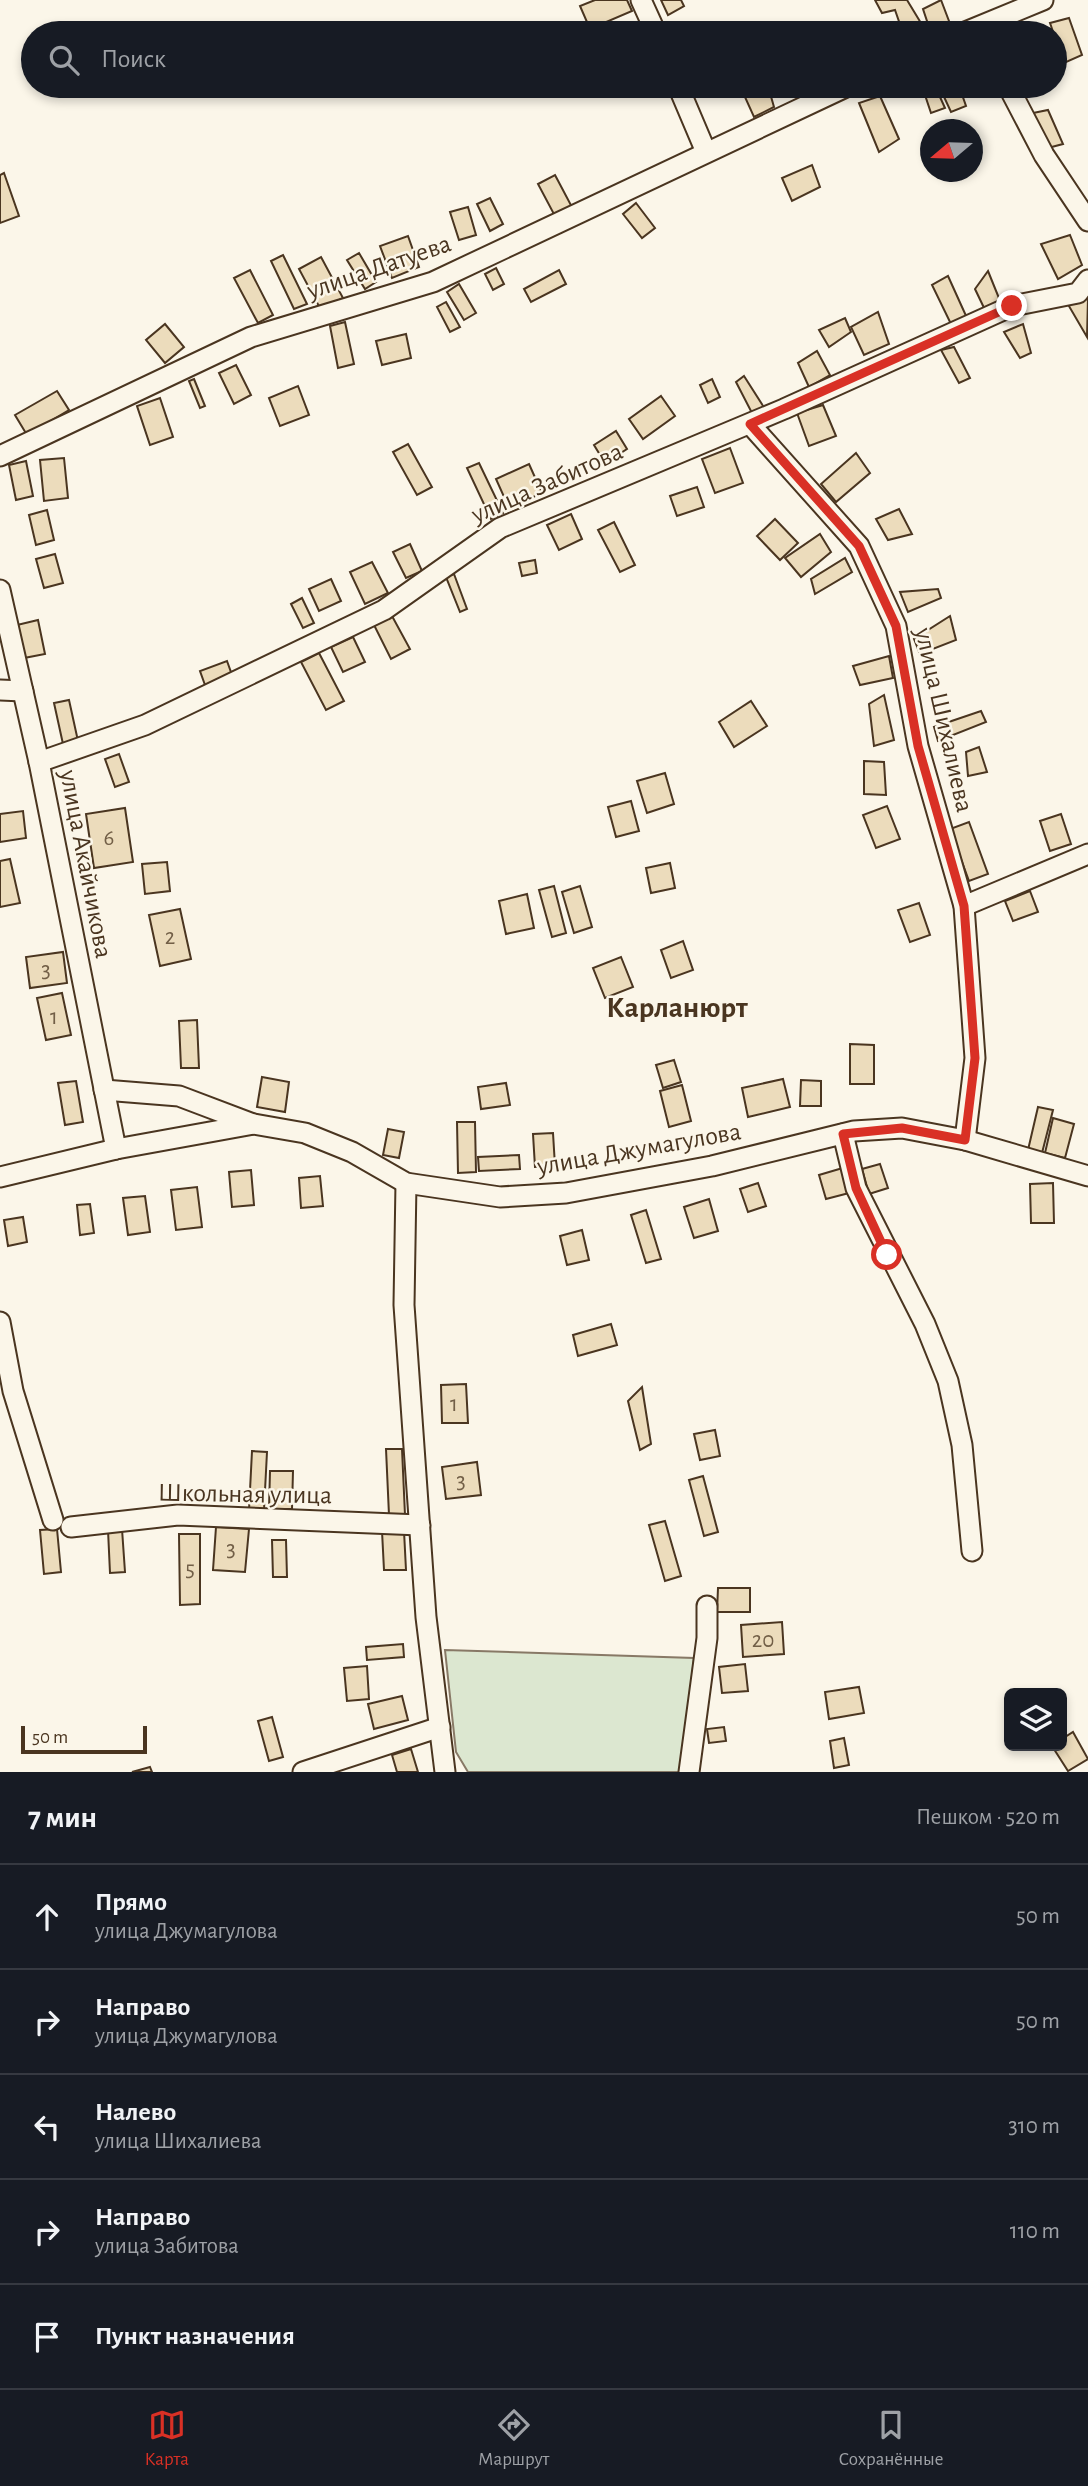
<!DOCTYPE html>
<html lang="ru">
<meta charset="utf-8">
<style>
:root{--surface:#171b24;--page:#242831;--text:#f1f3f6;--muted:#9ea1a6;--line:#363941;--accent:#d93025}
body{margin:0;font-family:"Alegreya Sans",sans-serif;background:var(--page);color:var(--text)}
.controls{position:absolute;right:21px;bottom:21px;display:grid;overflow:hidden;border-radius:10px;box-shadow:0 4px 10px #0003}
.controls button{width:63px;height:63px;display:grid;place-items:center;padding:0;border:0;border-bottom:2px solid var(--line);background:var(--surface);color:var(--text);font:35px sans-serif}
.compass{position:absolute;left:920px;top:119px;width:63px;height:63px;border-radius:50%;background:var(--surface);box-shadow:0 4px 10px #0003;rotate:251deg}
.scale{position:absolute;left:21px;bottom:18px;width:126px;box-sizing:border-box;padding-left:7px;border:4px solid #4a3520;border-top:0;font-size:19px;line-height:24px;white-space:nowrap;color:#4a3520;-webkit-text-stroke:5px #fbf6e9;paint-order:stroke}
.stop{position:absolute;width:21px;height:21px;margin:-16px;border:5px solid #d93025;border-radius:50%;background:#fff}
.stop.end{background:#d93025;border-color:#fff;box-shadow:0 2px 7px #0008}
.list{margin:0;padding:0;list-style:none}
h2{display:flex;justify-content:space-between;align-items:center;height:91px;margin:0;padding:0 28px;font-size:30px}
h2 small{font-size:23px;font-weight:400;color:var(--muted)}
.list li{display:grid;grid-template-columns:46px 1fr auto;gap:21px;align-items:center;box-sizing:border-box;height:105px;padding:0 28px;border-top:2px solid var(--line)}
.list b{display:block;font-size:26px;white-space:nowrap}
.list p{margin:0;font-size:23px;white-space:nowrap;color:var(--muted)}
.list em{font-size:23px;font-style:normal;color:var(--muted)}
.icon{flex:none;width:38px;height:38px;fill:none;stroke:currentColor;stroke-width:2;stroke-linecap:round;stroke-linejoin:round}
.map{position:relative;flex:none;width:1088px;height:1772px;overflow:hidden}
.search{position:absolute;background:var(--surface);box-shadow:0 4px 10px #0003;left:21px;right:21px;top:21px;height:77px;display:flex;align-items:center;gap:18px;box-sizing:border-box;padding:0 24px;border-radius:38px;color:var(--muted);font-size:26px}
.sheet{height:616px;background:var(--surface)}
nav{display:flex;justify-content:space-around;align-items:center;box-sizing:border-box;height:98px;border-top:2px solid var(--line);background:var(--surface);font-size:19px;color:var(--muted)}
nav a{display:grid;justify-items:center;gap:4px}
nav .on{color:var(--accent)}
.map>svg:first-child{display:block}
.green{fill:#dce7d0;stroke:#887966;stroke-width:2}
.building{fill:#ecdcbc;stroke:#4a3520;stroke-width:2}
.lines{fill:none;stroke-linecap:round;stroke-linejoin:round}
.minor-casing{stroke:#4a3520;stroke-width:23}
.minor{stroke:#fbf6e9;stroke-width:19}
.route{stroke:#d93025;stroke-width:9}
.labels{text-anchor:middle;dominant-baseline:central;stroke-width:5;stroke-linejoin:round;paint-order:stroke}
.number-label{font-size:23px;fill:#725f47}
.street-label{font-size:26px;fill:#4a3520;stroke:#fbf6e9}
.quarter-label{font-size:30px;font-weight:bold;fill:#4a3520;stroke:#fbf6e9}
</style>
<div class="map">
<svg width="1088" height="1772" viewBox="0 0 1088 1772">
<rect width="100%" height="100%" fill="#fbf6e9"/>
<!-- green -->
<polygon class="green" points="445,1650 694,1658 681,1772 468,1772 456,1752"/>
<!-- building -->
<g class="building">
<polygon points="595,0 627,0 632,11 590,29 580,6"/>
<polygon points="661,0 681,0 684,6 668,15"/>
<polygon points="875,0 907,0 927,33 903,33 895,10 882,13"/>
<polygon points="941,0 952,29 931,33 923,9"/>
<polygon points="1069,18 1082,55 1064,63 1050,23"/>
<polygon points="626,86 651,86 630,96"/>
<polygon points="740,86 768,86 774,107 754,117"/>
<polygon points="922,86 935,86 945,108 931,113"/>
<polygon points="939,86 959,86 966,106 951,112"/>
<polygon points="880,96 899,139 879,152 859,103"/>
<polygon points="1048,110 1063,144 1044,149 1033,113"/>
<polygon points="812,165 820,187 792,201 782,178"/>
<polygon points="4,173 19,216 0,223 0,175"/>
<polygon points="555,175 573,209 556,218 538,184"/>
<polygon points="490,198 503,224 490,231 477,204"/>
<polygon points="636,203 655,228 642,238 623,214"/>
<polygon points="468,207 476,235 459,240 450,212"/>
<polygon points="1070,235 1082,265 1058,279 1041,244"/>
<polygon points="408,236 419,267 392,278 380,246"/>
<polygon points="359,253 376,282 365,289 347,260"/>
<polygon points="283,255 307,304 294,309 271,261"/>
<polygon points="321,257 343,298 321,310 299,269"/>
<polygon points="496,268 504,284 493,290 485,274"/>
<polygon points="250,270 273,315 258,323 234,278"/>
<polygon points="559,270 566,284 531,302 524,289"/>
<polygon points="988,271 1003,308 986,312 975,289"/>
<polygon points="948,276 967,318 951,324 932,285"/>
<polygon points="459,284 476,313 464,320 447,292"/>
<polygon points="1083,292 1088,298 1087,337 1066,301"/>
<polygon points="446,302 460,327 450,332 437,307"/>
<polygon points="878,312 889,344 864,355 851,327"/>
<polygon points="845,318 851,332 829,347 819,330"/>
<polygon points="345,322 354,364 338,368 330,326"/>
<polygon points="165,324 184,347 165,363 146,340"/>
<polygon points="1023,324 1031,353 1020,358 1004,332"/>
<polygon points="406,334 411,358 382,365 376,341"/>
<polygon points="954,347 970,378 959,383 941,350"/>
<polygon points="817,351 830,375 809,387 798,363"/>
<polygon points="236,365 251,395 234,404 219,373"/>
<polygon points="744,376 765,409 753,415 736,382"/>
<polygon points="194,379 205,406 200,408 189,381"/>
<polygon points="712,379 720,397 708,403 700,385"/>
<polygon points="298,386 309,415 280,426 269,398"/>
<polygon points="57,391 69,410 27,435 15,415"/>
<polygon points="661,396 675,416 643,439 629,419"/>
<polygon points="160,398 173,437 150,445 137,406"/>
<polygon points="823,405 836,436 809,446 797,413"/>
<polygon points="616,431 627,449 605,463 594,445"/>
<polygon points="408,444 432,487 417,495 393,452"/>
<polygon points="730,448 743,483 715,493 702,459"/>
<polygon points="856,453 870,473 836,502 821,484"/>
<polygon points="64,458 68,498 44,501 40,460"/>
<polygon points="26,461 33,496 16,500 9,465"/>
<polygon points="479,463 503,513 491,519 467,468"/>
<polygon points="529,464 542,493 509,508 496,479"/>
<polygon points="697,487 704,507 677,516 670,496"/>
<polygon points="899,509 912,534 888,540 876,519"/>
<polygon points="47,510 54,540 36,545 29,515"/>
<polygon points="571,514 582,539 559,550 547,525"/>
<polygon points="775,519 798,543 780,560 757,536"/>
<polygon points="614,522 635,565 620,572 598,530"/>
<polygon points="820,534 831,552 801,577 785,558"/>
<polygon points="410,544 422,571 406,578 393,552"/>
<polygon points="55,554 63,583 44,588 36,559"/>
<polygon points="845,558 852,572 815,594 811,579"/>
<polygon points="535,560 537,573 522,576 519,563"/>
<polygon points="372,562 388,593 365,604 350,572"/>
<polygon points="454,574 467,609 460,612 446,577"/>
<polygon points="331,579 341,601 319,611 309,589"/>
<polygon points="938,589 941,598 908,612 900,592"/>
<polygon points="302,598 314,623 303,628 291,604"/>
<polygon points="392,616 410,649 391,659 374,625"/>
<polygon points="950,616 956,640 920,654 914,639"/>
<polygon points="38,620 45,654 24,658 17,625"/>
<polygon points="353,637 365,662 343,672 331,647"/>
<polygon points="319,653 344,701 326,710 301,662"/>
<polygon points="889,656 893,678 860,685 853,666"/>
<polygon points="227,661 232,675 205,685 200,671"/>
<polygon points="884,695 894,740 874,746 869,704"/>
<polygon points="69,700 78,741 63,744 54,703"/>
<polygon points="751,701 767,726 734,747 719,722"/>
<polygon points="981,711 986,722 938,741 934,727"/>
<polygon points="979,747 987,772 968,776 966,752"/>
<polygon points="119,754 129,782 115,787 105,759"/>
<polygon points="864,761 884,762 886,795 864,794"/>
<polygon points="665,773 674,804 647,813 637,781"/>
<polygon points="631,801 639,831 616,837 608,807"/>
<polygon points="887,806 900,839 876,848 863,815"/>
<polygon points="125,808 133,862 94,868 86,814"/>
<polygon points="23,811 26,838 0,842 0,814"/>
<polygon points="1061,814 1071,844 1050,851 1040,821"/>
<polygon points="969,822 988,874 969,881 950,829"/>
<polygon points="10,859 20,903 0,907 0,861"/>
<polygon points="167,862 170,891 145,894 142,864"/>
<polygon points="670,863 675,888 651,893 646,868"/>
<polygon points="554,886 566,933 552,937 539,890"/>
<polygon points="580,886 592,927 574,933 562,892"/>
<polygon points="1030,891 1038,912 1013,921 1005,901"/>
<polygon points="527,894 534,928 506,934 499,901"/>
<polygon points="919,903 930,935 910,942 898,910"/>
<polygon points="180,909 191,959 160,966 149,915"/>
<polygon points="683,941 693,970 671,978 661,950"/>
<polygon points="63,952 67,983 30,988 26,957"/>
<polygon points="621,957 633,987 605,998 593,968"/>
<polygon points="62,993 71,1035 46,1040 37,998"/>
<polygon points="197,1020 199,1068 181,1068 179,1021"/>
<polygon points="850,1044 874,1045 874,1084 850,1084"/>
<polygon points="674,1060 681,1082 663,1088 656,1065"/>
<polygon points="262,1077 289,1082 285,1112 257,1107"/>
<polygon points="783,1079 790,1107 748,1117 742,1088"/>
<polygon points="801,1080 821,1081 821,1106 800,1106"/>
<polygon points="76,1081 83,1122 65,1125 58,1083"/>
<polygon points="506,1083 510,1105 481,1109 478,1087"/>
<polygon points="682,1085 691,1121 669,1127 660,1091"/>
<polygon points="1038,1107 1053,1110 1042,1153 1028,1150"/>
<polygon points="1053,1118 1074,1124 1065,1158 1045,1153"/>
<polygon points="457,1122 475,1122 476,1172 458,1173"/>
<polygon points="388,1129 404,1132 399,1158 383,1155"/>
<polygon points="553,1133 555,1166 535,1167 533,1134"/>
<polygon points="519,1155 520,1169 479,1171 478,1157"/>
<polygon points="880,1164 888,1188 869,1194 862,1169"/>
<polygon points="846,1167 853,1192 826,1199 819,1175"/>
<polygon points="251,1170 254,1205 232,1207 229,1172"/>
<polygon points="320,1176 323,1206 301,1208 299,1178"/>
<polygon points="758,1183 766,1206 748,1212 740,1189"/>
<polygon points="1053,1183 1054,1223 1031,1223 1030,1184"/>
<polygon points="197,1187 202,1227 176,1230 171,1190"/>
<polygon points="145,1196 150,1232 128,1235 123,1198"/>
<polygon points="709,1199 718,1231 694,1238 684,1207"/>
<polygon points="90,1204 94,1233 80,1235 77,1205"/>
<polygon points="646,1210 661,1259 646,1263 631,1215"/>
<polygon points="23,1217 27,1242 8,1246 4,1220"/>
<polygon points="582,1230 589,1260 567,1265 560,1236"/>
<polygon points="611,1324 617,1345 578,1356 573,1335"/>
<polygon points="466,1384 468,1423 442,1423 441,1385"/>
<polygon points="642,1387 651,1444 640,1450 628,1401"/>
<polygon points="715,1430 720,1456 700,1460 694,1434"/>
<polygon points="386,1449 402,1449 405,1515 389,1515"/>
<polygon points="252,1451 267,1452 264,1510 249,1510"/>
<polygon points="477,1462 481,1495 446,1499 442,1467"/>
<polygon points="270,1471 293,1471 292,1509 269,1509"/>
<polygon points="703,1476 718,1532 704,1536 689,1480"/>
<polygon points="665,1521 681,1576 665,1581 649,1525"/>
<polygon points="216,1527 249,1529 245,1572 213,1570"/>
<polygon points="57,1529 61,1572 44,1574 40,1530"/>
<polygon points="122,1529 125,1572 110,1573 108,1530"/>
<polygon points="382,1531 404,1531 406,1570 384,1570"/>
<polygon points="179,1534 200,1534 200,1604 180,1605"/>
<polygon points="272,1540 286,1540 287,1577 273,1577"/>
<polygon points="718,1588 750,1588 750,1612 717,1612"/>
<polygon points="782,1622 784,1654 743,1657 741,1625"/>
<polygon points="403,1644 404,1657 367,1660 366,1647"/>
<polygon points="745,1664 748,1691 722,1693 719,1667"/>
<polygon points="367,1666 369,1699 347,1701 344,1668"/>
<polygon points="859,1687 864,1713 829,1719 825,1692"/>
<polygon points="402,1696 408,1720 374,1729 368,1704"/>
<polygon points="272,1717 283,1757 269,1761 258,1721"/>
<polygon points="724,1727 726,1741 709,1743 707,1729"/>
<polygon points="1073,1732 1088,1759 1068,1771 1052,1746 1062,1746 1062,1739"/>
<polygon points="844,1738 849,1765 834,1768 830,1741"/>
<polygon points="411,1749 418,1772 397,1772 392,1755"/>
<polygon points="150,1767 152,1772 132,1772"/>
</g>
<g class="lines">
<defs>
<g id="minor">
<polyline points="641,0 656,33"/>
<polyline points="963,33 1043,0"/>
<polyline points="678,86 706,152"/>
<polyline points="1008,86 1044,155 1088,221"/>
<polyline points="750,424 859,546 896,626 918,746 964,906 975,1058 965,1140"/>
<polyline points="0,456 251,337 433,282 848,86"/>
<polyline points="0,590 39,762 116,1149"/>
<polyline points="0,690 23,691"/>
<polyline points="39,762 145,725 384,610 500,528 784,409 1012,306 1078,293 1088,280"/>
<polyline points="964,906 1088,854"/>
<polyline points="104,1090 179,1096 253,1124"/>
<polyline points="843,1134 856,1188 925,1324 948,1381 962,1445 972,1551"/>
<polyline points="0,1177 116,1149 254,1124 305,1133 352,1152 406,1183 500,1197 566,1193 712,1166 854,1131 902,1128 965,1140 1088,1176"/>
<polyline points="406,1183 404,1305 426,1617 445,1772"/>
<polyline points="0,1322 13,1391 53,1520"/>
<polyline points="71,1527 178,1515 420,1525"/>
<polyline points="303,1772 440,1727"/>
<polyline points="689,1772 707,1638 707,1606"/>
</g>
</defs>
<!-- minor casing -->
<use href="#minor" class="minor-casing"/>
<!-- minor -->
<use href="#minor" class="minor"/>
</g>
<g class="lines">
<!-- route -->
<polyline class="route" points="887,1255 856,1188 843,1134 902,1128 965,1140 975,1058 964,906 918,746 896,626 859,546 750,424 1012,306"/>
</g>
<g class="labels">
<!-- number labels -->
<g class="number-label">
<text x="109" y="838">6</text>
<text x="170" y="937">2</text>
<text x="46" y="970">3</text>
<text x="54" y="1017">1</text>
<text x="454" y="1404">1</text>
<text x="461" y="1481">3</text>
<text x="231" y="1549">3</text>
<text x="190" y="1569">5</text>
<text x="763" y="1640">20</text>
</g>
<!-- street labels -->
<g class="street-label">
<text transform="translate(379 267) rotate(-19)">улица Датуева</text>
<text transform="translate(547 483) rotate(-24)">улица Забитова</text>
<text transform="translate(944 720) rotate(77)">улица Шихалиева</text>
<text transform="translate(86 864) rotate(79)">улица Акайчикова</text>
<text transform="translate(639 1149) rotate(-10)">улица Джумагулова</text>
<text transform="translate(245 1494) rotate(1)">Школьная улица</text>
</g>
<!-- quarter labels -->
<g class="quarter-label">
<text x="677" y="1008">Карланюрт</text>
</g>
</g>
</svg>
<div class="controls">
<button><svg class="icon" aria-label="layers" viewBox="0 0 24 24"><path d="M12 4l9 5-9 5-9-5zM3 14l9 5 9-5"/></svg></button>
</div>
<svg class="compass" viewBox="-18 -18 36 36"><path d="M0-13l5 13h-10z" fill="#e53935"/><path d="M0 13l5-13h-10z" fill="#9ea1a6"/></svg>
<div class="scale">50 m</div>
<div class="stop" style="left:887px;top:1255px"></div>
<div class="stop end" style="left:1012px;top:306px"></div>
<div class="search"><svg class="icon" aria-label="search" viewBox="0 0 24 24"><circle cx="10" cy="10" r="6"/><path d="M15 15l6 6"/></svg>Поиск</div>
</div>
<section class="sheet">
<h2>7 мин<small>Пешком · 520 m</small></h2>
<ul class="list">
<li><svg class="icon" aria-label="ahead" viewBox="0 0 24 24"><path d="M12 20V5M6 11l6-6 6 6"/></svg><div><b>Прямо</b><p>улица Джумагулова</p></div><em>50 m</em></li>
<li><svg class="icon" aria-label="right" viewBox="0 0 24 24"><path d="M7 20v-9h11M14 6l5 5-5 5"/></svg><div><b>Направо</b><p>улица Джумагулова</p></div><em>50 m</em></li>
<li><svg class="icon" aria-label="left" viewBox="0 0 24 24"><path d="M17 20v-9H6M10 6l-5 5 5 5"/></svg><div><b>Налево</b><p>улица Шихалиева</p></div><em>310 m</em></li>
<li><svg class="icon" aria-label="right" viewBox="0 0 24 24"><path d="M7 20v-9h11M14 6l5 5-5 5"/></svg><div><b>Направо</b><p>улица Забитова</p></div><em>110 m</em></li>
<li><svg class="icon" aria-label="arrive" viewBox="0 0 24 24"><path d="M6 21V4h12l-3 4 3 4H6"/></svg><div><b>Пункт назначения</b></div></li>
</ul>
</section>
<nav>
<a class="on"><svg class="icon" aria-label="map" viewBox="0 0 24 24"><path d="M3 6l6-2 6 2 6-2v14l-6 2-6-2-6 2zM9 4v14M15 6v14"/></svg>Карта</a>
<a><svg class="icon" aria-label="directions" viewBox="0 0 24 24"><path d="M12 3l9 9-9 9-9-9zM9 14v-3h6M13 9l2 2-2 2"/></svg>Маршрут</a>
<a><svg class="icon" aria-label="saved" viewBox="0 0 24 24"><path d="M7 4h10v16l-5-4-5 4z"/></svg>Сохранённые</a>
</nav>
